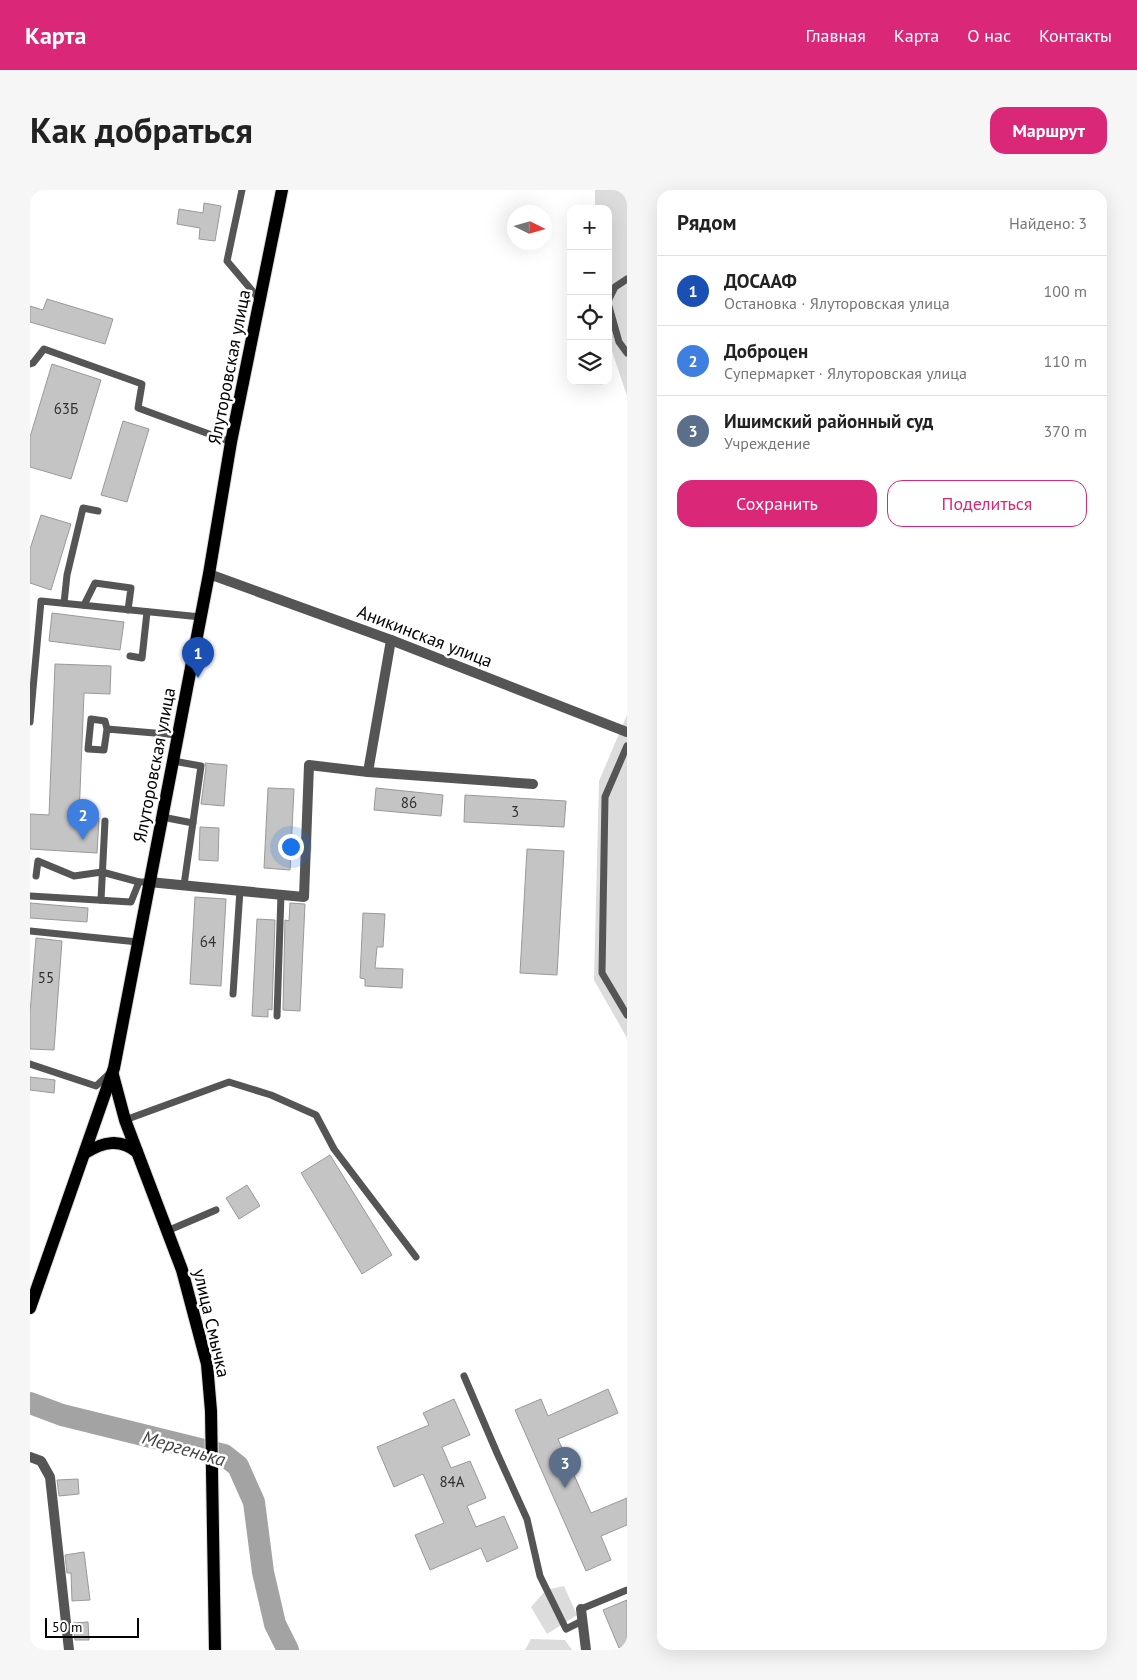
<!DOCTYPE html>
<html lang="ru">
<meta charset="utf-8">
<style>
:root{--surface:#fff;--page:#f6f6f6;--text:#222;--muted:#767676;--line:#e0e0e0;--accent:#db2777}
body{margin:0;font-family:"PT Sans",sans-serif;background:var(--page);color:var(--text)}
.controls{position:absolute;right:15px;top:15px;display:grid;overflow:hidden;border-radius:10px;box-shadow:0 5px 20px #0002}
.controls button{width:45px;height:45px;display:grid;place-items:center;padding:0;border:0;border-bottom:1px solid var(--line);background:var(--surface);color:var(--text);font:25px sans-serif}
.compass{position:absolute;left:477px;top:15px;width:45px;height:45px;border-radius:50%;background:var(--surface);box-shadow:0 5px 20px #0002;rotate:95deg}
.scale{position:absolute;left:15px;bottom:12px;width:94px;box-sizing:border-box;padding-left:5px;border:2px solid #000;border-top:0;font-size:14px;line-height:18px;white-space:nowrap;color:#000;-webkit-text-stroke:4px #fff;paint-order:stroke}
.you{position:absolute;left:260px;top:656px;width:18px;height:18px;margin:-12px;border:4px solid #fff;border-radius:50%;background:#1a73e8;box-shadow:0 0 0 8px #1a73e833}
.badge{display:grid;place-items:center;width:32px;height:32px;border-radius:50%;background:var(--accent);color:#fff;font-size:16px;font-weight:700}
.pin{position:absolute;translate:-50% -41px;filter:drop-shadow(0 1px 2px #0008)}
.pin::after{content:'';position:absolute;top:26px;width:18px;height:15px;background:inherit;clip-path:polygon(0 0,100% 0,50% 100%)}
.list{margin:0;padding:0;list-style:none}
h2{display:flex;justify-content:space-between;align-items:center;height:65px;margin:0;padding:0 20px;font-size:21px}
h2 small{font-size:16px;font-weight:400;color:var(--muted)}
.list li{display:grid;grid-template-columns:32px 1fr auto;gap:15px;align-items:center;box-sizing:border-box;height:70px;padding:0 20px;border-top:1px solid var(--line)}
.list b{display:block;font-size:19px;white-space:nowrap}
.list p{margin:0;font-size:16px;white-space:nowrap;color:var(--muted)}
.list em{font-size:16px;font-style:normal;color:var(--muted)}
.actions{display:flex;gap:10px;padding:15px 20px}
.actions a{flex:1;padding:11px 0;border:1px solid var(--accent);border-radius:15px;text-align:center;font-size:18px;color:var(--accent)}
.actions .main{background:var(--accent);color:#fff}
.icon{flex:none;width:28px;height:28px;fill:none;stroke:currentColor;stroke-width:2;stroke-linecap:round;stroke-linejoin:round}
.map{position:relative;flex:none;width:597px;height:1460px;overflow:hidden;border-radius:15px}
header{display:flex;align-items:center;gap:30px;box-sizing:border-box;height:70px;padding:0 25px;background:var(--accent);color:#fff}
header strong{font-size:24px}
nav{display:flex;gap:28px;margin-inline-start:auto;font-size:18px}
.intro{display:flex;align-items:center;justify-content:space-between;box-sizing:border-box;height:120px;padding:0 30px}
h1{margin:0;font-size:35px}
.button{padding:12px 22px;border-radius:15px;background:var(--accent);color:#fff;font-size:18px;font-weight:700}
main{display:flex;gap:30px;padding:0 30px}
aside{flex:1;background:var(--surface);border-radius:15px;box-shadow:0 5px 20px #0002}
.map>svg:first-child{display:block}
.green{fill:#dcdcdc}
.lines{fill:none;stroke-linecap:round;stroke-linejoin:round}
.river{stroke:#a3a3a3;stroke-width:22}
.building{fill:#c4c4c4;stroke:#999}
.primary-casing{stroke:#dbdbdb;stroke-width:14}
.service{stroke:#555;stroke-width:7}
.minor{stroke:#555;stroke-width:10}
.primary{stroke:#000;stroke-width:12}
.labels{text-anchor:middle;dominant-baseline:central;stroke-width:5;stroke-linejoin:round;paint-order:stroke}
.number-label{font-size:15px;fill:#313131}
.street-label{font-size:18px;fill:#000;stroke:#fff}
.water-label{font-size:19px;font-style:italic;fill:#444;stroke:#fff}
</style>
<header>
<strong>Карта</strong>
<nav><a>Главная</a><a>Карта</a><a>О нас</a><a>Контакты</a></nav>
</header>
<div class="intro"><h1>Как добраться</h1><a class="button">Маршрут</a></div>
<main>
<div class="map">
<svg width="597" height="1460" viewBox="0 0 597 1460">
<rect width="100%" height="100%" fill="#fff"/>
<!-- green -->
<g class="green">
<polygon points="565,0 597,0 597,206 578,149 578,19 565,19"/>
<polygon points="597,525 597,848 564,790 569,591"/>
<polygon points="534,1396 547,1425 517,1444 501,1417 516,1400"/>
<polygon points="501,1449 535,1450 542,1460 495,1460"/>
</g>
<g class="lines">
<!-- river -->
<polyline class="river" points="0,1213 32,1225 194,1265 208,1276 224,1312 233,1382 245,1434 258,1460"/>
</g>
<!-- building -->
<g class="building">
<polygon points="174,13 191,16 185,51 169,49 170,38 147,34 149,19 173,23"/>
<polygon points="17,109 83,129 75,154 0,132 0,116 13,120"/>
<polygon points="22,174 71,190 41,289 0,277 0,247"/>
<polygon points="93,231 119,239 97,312 71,305"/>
<polygon points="11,325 41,334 21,400 0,393 0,359"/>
<polygon points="22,423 94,432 90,460 19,451"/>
<polygon points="25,474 81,476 80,504 54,503 49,627 69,628 67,663 0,659 0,624 19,625"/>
<polygon points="175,573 197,575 194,616 171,614 176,577"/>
<polygon points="238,598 264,599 260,680 234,678"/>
<polygon points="346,598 413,605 411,626 344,620"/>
<polygon points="435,605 536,611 534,637 434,632"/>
<polygon points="170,637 189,638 188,671 169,670"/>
<polygon points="497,659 534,661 527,785 490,783"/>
<polygon points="165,707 196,709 191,796 160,794"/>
<polygon points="0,713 58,718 57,732 0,728"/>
<polygon points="260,713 275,714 270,821 253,820 255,730 259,731"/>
<polygon points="333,723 355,724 353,757 347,757 345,778 373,779 372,798 335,796 335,789 330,788"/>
<polygon points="227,729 245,730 242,820 238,819 238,827 222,826"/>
<polygon points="6,748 32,751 24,860 0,859 0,823"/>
<polygon points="0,887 25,890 24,903 0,900"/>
<polygon points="300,965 362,1065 332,1084 271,983"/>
<polygon points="217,995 230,1016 209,1029 196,1008"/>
<polygon points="578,1199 588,1223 528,1249 561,1323 597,1308 597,1335 571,1346 581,1370 556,1381 485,1220 511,1209 518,1226"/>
<polygon points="424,1209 440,1245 412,1257 421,1278 440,1271 456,1308 437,1316 446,1337 474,1326 488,1358 457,1372 451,1358 400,1380 385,1345 414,1333 393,1284 364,1297 347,1257 399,1235 393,1223"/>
<polygon points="48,1289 49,1304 29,1306 27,1290"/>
<polygon points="54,1362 60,1410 42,1411 41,1383 37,1383 35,1365"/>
<polygon points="597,1410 597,1454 589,1458 573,1420"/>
<polygon points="58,1432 59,1450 45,1450 43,1433"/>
</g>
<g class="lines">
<defs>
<g id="primary">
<polyline points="83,885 95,930 152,1080 177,1174 181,1221 185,1460"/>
<path d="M55,963C73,952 90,948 107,962"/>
<polyline points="0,1118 84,878 179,384 201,252 252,0"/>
</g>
</defs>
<!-- primary casing -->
<use href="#primary" class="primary-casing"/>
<!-- service -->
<g class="service">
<polyline points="212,0 197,71 230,110"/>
<polyline points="578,111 585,97 597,89"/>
<polyline points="578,113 589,152 597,163"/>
<polyline points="0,174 3,173 14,159 112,194 108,218 201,252"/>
<polyline points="34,413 37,385 53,318 68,321"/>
<polyline points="54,415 65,393 101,398 98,420"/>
<polyline points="100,466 112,468 117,422"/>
<polyline points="0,532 11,411 171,427"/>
<polyline points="77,539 74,560 58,559 61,529 75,531 77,539 148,545"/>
<polyline points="597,556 575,607 572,783 597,825"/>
<polyline points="143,571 171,576 154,695"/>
<polyline points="132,627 163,633"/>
<polyline points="6,686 8,671 44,686 72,682 109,692"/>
<polyline points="0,706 101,712 109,692 119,692"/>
<polyline points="71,710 75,631"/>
<polyline points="0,741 108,752"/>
<polyline points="203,804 210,700"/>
<polyline points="247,826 251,704"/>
<polyline points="0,874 66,896 81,882"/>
<polyline points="95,930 199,892 241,905 286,925 304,959 386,1067"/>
<polyline points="137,1041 186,1020"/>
<polyline points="434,1186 467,1263 497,1329 510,1386 536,1439 552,1431"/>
<polyline points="551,1419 597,1400"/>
</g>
<!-- minor -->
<g class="minor">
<polyline points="179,384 361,450 597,542"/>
<polyline points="338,582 503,594"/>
<polyline points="119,692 274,707 279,575 338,582 361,450"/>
<polyline points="0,1267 11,1271 20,1287 39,1460"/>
<polyline points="551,1419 556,1460"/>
</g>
<!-- primary -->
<use href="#primary" class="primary"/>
</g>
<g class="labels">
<!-- number labels -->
<g class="number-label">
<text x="36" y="218">63Б</text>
<text x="379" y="612">86</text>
<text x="485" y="621">3</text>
<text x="178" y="751">64</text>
<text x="16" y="787">55</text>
<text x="422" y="1291">84А</text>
</g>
<!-- street labels -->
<g class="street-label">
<text transform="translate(199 177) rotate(-79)">Ялуторовская улица</text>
<text transform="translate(395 446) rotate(21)">Аникинская улица</text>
<text transform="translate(124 575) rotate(-79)">Ялуторовская улица</text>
<text transform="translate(182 1133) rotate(77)">улица Смычка</text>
</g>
<!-- water labels -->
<g class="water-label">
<text transform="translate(154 1258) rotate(16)">Мергенька</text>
</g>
</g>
</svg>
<div class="controls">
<button>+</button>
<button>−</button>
<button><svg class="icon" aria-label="locate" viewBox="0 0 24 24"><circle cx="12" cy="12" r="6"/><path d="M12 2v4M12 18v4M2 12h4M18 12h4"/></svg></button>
<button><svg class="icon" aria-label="layers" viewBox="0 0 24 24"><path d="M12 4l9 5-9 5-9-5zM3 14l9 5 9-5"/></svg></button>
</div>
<svg class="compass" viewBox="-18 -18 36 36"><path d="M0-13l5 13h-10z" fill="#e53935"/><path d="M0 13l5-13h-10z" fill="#767676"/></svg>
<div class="scale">50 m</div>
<div class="you"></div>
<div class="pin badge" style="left:168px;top:488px;background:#1a4fb4">1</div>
<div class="pin badge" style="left:53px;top:650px;background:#3f7fe0">2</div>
<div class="pin badge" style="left:535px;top:1298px;background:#5c6f8a">3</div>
</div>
<aside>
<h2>Рядом<small>Найдено: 3</small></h2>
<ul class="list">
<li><span class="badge" style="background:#1a4fb4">1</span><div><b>ДОСААФ</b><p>Остановка · Ялуторовская улица</p></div><em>100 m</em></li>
<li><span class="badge" style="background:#3f7fe0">2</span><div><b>Доброцен</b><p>Супермаркет · Ялуторовская улица</p></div><em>110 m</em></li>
<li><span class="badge" style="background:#5c6f8a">3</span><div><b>Ишимский районный суд</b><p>Учреждение</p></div><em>370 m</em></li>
</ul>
<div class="actions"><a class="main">Сохранить</a><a>Поделиться</a></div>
</aside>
</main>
